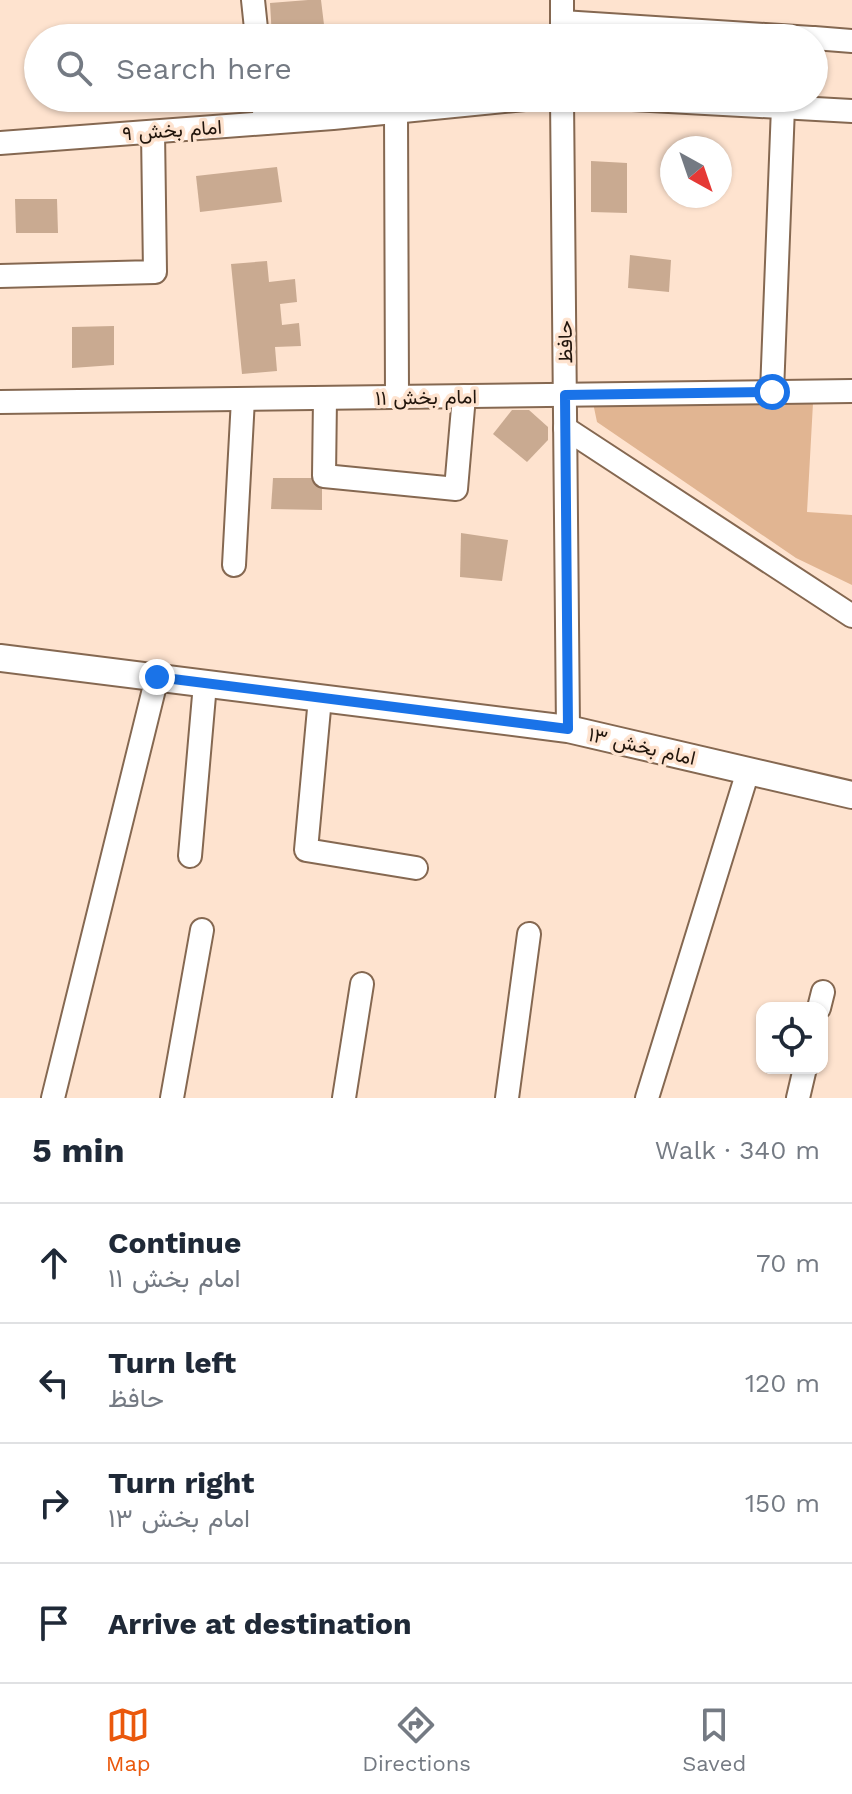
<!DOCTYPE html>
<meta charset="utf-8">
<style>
:root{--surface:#fff;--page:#f2f2f3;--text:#1f2937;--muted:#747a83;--line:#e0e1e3;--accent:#ea580c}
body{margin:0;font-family:"Work Sans",Vazirmatn,sans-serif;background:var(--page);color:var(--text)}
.controls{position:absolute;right:24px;bottom:24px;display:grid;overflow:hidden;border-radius:16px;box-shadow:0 2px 6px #0004}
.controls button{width:72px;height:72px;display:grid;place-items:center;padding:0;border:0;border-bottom:2px solid var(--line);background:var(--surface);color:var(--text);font:40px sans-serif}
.compass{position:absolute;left:660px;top:136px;width:72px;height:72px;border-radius:50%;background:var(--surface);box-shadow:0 2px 6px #0004;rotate:140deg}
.stop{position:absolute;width:24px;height:24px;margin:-18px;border:6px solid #1a73e8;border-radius:50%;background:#fff}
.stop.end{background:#1a73e8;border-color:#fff;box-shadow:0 2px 8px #0008}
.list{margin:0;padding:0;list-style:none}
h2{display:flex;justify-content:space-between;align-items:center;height:104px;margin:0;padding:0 32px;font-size:34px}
h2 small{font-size:26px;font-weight:400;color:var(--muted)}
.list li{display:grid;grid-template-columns:52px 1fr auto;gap:24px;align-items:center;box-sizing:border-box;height:120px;padding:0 32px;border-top:2px solid var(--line)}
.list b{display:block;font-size:30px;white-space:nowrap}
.list p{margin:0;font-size:26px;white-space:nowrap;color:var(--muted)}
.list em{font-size:26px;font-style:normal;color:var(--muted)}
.icon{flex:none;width:44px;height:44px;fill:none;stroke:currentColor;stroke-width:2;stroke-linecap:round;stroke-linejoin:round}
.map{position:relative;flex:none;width:852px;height:1098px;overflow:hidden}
.search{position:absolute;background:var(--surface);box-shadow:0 2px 6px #0004;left:24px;right:24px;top:24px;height:88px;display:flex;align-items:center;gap:20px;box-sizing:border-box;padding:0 28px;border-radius:44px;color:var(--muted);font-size:30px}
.sheet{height:584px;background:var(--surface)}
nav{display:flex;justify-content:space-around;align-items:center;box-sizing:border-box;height:112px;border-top:2px solid var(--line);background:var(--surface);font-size:22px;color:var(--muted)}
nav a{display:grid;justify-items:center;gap:4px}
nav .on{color:var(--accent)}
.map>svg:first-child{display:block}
.green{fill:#e1b592}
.building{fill:#c9aa91}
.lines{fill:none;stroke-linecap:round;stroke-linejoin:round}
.minor-casing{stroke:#856851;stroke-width:26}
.tertiary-casing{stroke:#856851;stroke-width:30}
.minor{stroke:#fff;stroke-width:22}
.tertiary{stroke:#fff;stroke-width:26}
.route{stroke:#1a73e8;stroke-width:10}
.labels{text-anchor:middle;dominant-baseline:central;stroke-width:7;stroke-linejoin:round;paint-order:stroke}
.street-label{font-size:20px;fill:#21150c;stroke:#fee3cf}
</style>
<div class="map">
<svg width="852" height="1098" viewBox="0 0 852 1098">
<rect width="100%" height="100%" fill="#fee3cf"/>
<!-- green -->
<polygon class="green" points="592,398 813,403 807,512 852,515 852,585 796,558 597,422"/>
<!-- building -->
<g class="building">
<polygon points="308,0 321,0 325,33 314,34 314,38 272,38 270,3"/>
<polygon points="591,161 627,163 627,213 591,212"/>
<polygon points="277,167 282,202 200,212 196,176"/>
<polygon points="15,199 57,199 58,233 16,233"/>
<polygon points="630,255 671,260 669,292 628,288"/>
<polygon points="267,261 269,282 295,279 297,302 280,304 282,325 299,323 301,346 275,347 277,371 242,374 231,264"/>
<polygon points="114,326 114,365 72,368 72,327"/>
<polygon points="512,410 529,410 548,427 548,440 527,462 493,434"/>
<polygon points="273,478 322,478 322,510 271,509"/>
<polygon points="461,533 508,540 502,581 460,577"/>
</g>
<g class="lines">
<defs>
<g id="minor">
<polyline points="253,0 257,38"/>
<polyline points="562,0 562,38"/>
<polyline points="562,22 812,38"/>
<polyline points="814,38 852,41"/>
<polyline points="263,98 265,123"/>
<polyline points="562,98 568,729"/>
<polyline points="614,98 852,111"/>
<polyline points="396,112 397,397"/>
<polyline points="0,143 333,118 535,98"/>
<polyline points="0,276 155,272 153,132"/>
<polyline points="772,392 783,107"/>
<polyline points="325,398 324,476 456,489 464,396"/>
<polyline points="0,402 852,391"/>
<polyline points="565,428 852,616"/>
<polyline points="234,565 243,399"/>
<polyline points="320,698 306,850 416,868"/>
<polyline points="190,856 205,684"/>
<polyline points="819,1008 823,992"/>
<polyline points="53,1098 157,677"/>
<polyline points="172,1098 202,930"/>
<polyline points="344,1098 362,984"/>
<polyline points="507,1098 529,934"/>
<polyline points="647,1098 748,771"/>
<polyline points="798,1098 805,1068"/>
</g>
<polyline id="tertiary" points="0,658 568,729 852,795"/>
</defs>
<!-- minor casing -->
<use href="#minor" class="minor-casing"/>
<!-- tertiary casing -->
<use href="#tertiary" class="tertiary-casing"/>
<!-- minor -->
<use href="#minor" class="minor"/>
<!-- tertiary -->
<use href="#tertiary" class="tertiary"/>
</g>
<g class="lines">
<!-- route -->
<polyline class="route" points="157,677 568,729 565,395 772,392"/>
</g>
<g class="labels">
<!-- street labels -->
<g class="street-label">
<text transform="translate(172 130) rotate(-4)">امام بخش ۹</text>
<text transform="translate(565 342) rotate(-91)">حافظ</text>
<text transform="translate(426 397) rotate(-1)">امام بخش ۱۱</text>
<text transform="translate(642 746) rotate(13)">امام بخش ۱۳</text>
</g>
</g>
</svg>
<div class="controls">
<button><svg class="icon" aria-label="locate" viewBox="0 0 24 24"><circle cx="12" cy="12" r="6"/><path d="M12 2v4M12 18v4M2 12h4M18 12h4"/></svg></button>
</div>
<svg class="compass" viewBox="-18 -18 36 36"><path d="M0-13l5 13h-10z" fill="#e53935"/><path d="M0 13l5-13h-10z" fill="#747a83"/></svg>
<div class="stop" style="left:772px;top:392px"></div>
<div class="stop end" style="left:157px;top:677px"></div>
<div class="search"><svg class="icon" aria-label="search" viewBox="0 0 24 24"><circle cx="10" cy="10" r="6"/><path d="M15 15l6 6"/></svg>Search here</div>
</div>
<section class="sheet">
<h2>5 min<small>Walk · 340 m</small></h2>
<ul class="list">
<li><svg class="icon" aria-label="ahead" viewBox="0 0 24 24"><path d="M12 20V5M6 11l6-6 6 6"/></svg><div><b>Continue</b><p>امام بخش ۱۱</p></div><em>70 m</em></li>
<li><svg class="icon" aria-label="left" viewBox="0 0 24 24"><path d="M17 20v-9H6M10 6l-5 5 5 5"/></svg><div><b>Turn left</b><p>حافظ</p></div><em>120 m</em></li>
<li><svg class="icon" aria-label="right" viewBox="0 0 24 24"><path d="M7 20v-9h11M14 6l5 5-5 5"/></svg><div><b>Turn right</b><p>امام بخش ۱۳</p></div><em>150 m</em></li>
<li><svg class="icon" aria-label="arrive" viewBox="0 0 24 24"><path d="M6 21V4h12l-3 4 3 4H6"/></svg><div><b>Arrive at destination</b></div></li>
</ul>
</section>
<nav>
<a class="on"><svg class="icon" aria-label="map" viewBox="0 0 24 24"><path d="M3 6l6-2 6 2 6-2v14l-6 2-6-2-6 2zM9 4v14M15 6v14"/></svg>Map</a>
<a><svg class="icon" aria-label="directions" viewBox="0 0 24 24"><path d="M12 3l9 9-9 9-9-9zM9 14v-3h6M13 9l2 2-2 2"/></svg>Directions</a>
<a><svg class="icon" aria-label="saved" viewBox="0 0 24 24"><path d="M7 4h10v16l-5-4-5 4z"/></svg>Saved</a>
</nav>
